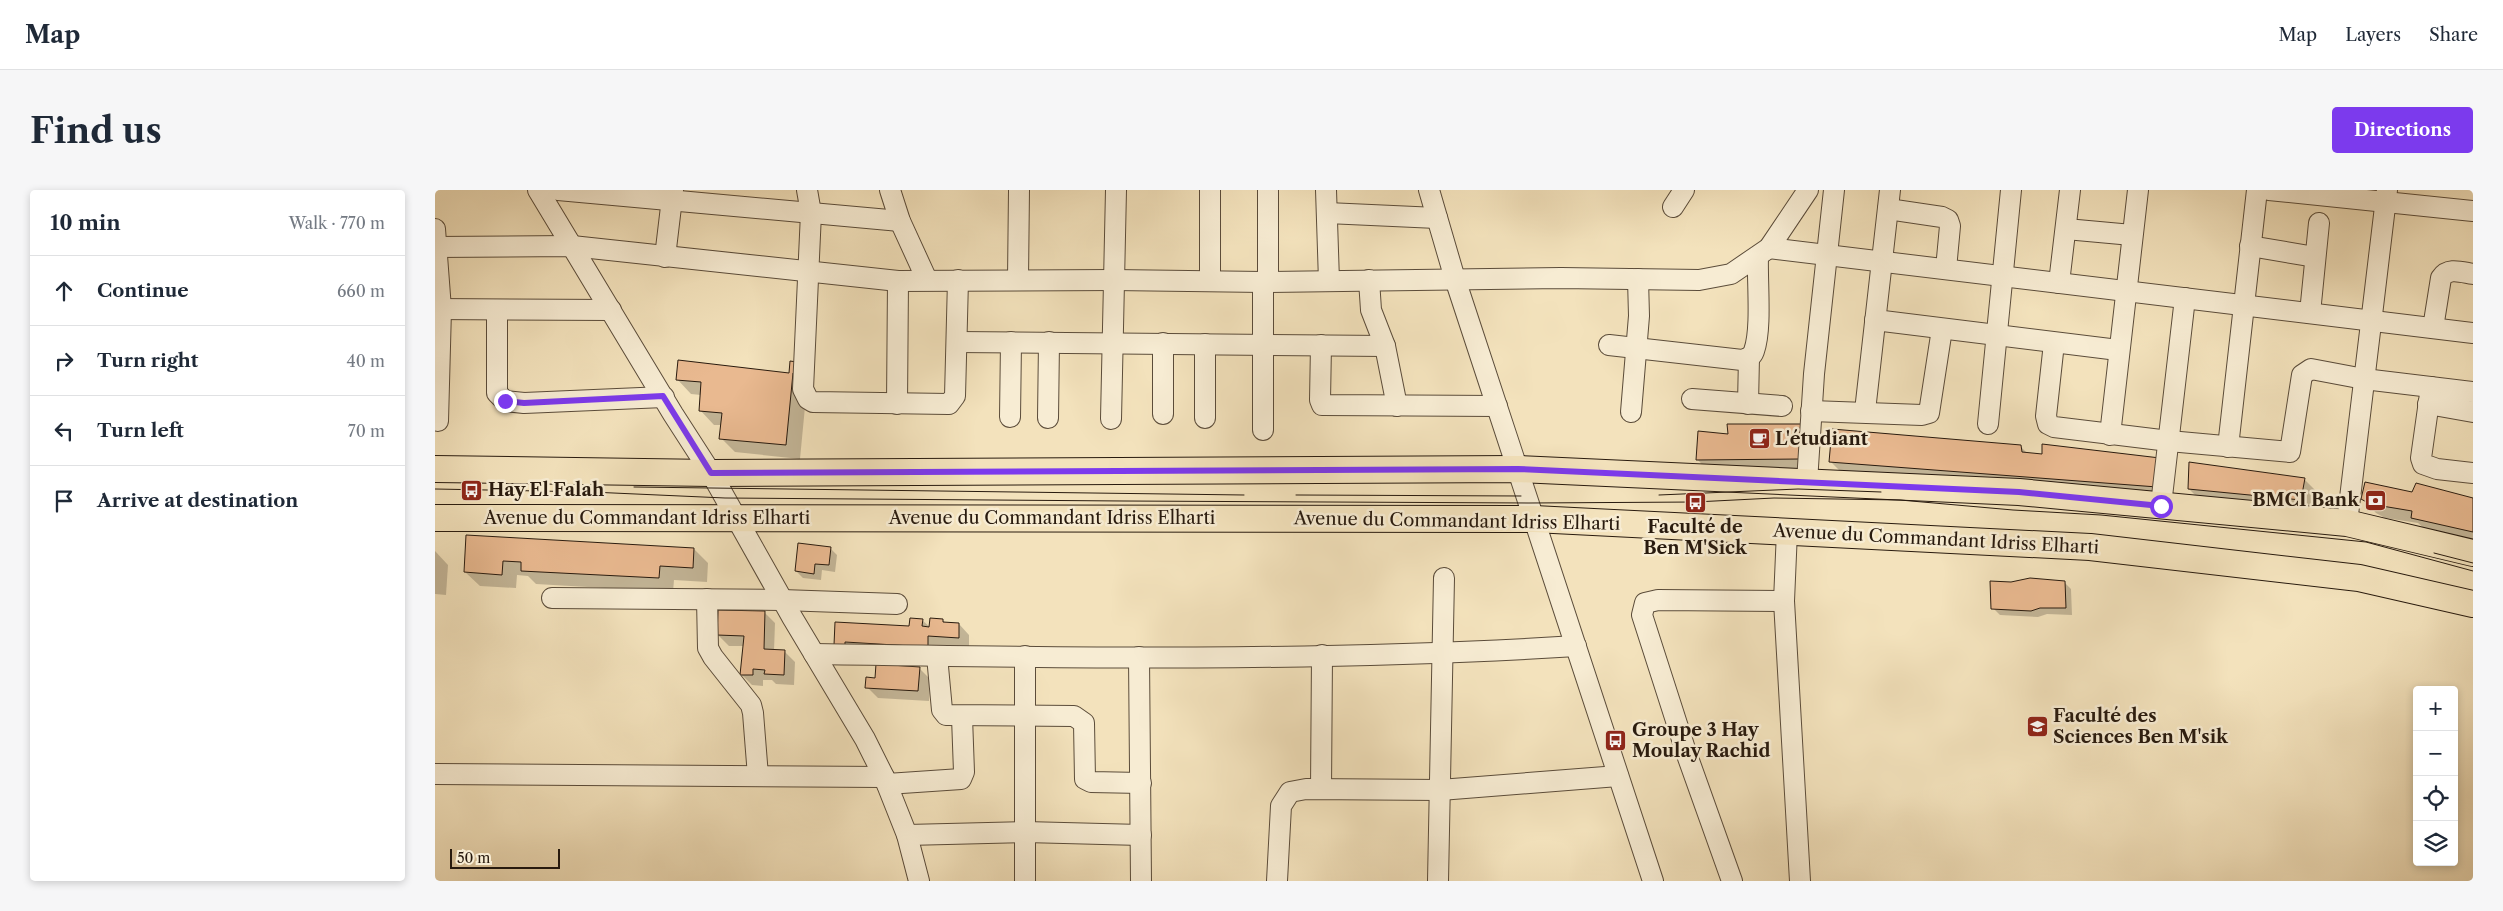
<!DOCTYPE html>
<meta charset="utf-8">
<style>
:root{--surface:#fff;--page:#f6f6f7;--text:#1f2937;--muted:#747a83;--line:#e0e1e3;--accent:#7c3aed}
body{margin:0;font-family:"Libre Caslon Text",serif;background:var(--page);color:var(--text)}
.controls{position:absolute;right:15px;bottom:15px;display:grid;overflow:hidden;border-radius:5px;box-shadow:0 2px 8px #0003}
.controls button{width:45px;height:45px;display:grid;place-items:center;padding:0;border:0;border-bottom:1px solid var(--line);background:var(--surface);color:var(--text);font:25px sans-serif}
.scale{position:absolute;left:15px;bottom:12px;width:110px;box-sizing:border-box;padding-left:5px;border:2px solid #281a0e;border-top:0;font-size:14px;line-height:18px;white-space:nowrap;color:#281a0e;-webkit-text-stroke:4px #f7ecd3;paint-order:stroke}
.stop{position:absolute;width:15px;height:15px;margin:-11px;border:4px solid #7c3aed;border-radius:50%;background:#fff}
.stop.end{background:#7c3aed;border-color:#fff;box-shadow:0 1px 5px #0008}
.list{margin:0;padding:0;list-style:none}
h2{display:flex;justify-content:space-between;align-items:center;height:65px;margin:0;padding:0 20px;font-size:21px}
h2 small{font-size:16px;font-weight:400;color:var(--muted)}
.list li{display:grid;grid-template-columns:32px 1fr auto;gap:15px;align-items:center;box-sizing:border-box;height:70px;padding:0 20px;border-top:1px solid var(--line)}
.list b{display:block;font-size:19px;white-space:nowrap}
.list em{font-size:16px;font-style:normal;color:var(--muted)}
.icon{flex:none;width:28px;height:28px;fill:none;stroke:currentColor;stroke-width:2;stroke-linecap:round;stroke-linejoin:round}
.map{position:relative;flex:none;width:2038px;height:691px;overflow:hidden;border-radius:5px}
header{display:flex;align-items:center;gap:30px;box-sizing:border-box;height:70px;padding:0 25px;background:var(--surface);border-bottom:1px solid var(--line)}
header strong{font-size:24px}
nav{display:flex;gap:28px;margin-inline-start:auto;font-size:18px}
.intro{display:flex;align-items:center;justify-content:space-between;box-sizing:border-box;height:120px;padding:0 30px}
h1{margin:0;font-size:35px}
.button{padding:12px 22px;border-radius:5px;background:var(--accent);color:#fff;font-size:18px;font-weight:700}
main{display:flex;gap:30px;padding:0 30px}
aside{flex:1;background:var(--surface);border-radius:5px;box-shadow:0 2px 8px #0003}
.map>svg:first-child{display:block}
.shadow{fill:#0003}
.building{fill:#e9b990;stroke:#281a0e}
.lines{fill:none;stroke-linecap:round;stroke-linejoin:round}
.minor-casing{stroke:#5b4c3a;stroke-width:22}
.major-casing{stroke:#281a0e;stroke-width:28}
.minor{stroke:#f7ecd3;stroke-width:20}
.major{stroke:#f3e2bc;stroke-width:26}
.tram{stroke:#281a0e;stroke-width:1}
.route{stroke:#7c3aed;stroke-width:6}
.labels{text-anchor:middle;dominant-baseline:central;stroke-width:5;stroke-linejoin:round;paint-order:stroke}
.poi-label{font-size:18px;font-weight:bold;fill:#281a0e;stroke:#f7ecd3;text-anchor:start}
.street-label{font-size:18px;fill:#281a0e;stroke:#f7ecd3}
</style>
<header>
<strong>Map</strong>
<nav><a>Map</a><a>Layers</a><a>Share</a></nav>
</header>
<div class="intro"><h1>Find us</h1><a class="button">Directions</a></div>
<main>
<aside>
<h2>10 min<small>Walk · 770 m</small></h2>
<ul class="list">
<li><svg class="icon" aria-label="ahead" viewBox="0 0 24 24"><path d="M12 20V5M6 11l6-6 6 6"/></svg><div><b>Continue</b></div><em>660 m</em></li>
<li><svg class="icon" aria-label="right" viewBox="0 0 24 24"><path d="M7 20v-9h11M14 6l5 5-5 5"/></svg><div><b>Turn right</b></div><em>40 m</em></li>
<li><svg class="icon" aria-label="left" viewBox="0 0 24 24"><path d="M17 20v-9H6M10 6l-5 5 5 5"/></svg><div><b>Turn left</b></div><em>70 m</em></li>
<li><svg class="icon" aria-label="arrive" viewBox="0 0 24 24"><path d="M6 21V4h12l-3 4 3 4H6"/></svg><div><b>Arrive at destination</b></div></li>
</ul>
</aside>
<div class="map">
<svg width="2038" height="691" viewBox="0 0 2038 691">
<rect width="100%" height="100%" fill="#f3e2bc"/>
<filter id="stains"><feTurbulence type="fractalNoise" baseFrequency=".004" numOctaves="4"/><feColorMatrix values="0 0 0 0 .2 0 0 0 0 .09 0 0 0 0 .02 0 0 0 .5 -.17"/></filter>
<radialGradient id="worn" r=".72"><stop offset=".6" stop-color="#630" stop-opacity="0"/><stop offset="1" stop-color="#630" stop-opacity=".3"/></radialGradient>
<!-- shadow -->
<g class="shadow">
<polygon points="356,172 372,196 365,269 300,262 286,248 287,235 279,235 265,220 266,205 256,204 242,189 355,185"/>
<polygon points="1366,236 1379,283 1276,284 1262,269 1294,246"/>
<polygon points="1585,256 1593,264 1724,269 1736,311 1409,285 1395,271"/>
<polygon points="1869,289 1880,300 1877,320 1765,310 1754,299"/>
<polygon points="1927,308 2038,310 2038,352 1992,341 1983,333 1950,328 1941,323"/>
<polygon points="32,347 259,359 273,373 272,392 239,390 238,402 101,394 93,386 82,385 81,398 45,396 30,382"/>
<polygon points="395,358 402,365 400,382 387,380 386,390 368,388 361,381"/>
<polygon points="0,361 13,375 11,405 0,404"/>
<polygon points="1629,392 1636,399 1637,425 1612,424 1603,427 1565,425 1558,418"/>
<polygon points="329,422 340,433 339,461 349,461 360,472 359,495 341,494 337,490 328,490 328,496 317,495 306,484 307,461 309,461 310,456 294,456 283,445"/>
<polygon points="487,430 496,438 507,430 511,433 524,434 534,445 534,458 411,466 401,433 476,437"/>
<polygon points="484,478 495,489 494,511 443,508 432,497"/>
</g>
<!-- building -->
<g class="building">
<polygon points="243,170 354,183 355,171 362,172 361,183 358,183 351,255 284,249 287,223 264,221 266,192 241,190"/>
<polygon points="1292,234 1366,234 1365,269 1261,270 1263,241 1293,244"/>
<polygon points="1397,239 1586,255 1587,262 1607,264 1607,254 1725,268 1722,297 1394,272"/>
<polygon points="1754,272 1870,288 1866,310 1753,299"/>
<polygon points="1930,292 1977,302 1981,293 2038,308 2038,342 1976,328 1977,321 1935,314 1926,309"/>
<polygon points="31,345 259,358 258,378 225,376 224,388 86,381 86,372 68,371 67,385 29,382"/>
<polygon points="363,353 396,357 394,375 380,374 379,384 360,381"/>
<polygon points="1595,388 1630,391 1631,418 1605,418 1596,421 1556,419 1555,391 1576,392"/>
<polygon points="283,420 330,421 329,459 350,460 349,485 329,484 330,480 318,479 318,485 305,485 309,446 282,445"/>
<polygon points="475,428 488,429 487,436 494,437 495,428 508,429 508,432 524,433 524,448 493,446 493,457 410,452 410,456 399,455 400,432 474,436"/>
<polygon points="441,474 485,477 483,501 430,498 431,487 440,488"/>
</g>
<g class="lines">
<defs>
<g id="minor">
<polyline points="103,0 238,224 276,283 357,427 430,549 449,587 472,645 484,691"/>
<polyline points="123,0 465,31"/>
<polyline points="372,0 376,23 368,199 373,209 378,212 514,214 520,206 523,90"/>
<polyline points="455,0 465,31 492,90"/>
<polyline points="891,0 894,91"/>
<polyline points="994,0 1020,89 1218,691"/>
<polyline points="1834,0 2038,21"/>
<polyline points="1238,17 1249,0"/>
<polyline points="1453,19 1507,27 1513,30 1515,36 1511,79"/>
<polyline points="892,23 1002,28"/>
<polyline points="0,39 6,119 3,231"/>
<polyline points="1631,39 1697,45"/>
<polyline points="1815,56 1880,67"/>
<polyline points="0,57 137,56 463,91 679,90 828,92 1126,88 1264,90 1296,84 1334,58 1373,0"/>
<polyline points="1334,58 2038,143"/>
<polyline points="230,67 238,0"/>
<polyline points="583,89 584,0"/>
<polyline points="934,90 936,120 950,156 962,216"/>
<polyline points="775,91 775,0"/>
<polyline points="828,92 828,240"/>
<polyline points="833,92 833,0"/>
<polyline points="1624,93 1635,0"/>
<polyline points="0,119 176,120"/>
<polyline points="62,121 62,203 70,211 89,213 229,207"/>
<polyline points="1875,123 1884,33"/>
<polyline points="1440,130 1683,160"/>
<path d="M1998,138L2006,88C2013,77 2026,82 2038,84"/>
<polyline points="522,152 950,156"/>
<polyline points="1619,153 1611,226 1613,234 1619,237 1734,251 1855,262 1867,185 1876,179 1929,189 2038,202"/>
<polyline points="886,155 885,210 887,215 1062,216"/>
<path d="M1174,155L1307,170C1313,168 1317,167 1319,161C1327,139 1322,91 1323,67"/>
<polyline points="1996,197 1986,268 1988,274 2002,279 2038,283"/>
<polyline points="1257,209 1347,216"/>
<polyline points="462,214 463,91"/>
<polyline points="1313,214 1314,167"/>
<polyline points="1993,214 2038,222"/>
<polyline points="1376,221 1487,225 1494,223 1507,139"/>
<polyline points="1430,221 1455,0"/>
<polyline points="1196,222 1204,126 1203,89"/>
<polyline points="728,224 728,153"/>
<polyline points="575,227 576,152"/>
<polyline points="613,228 614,152"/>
<polyline points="770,228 770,154"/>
<polyline points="676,229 681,0"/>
<polyline points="1553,234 1576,0"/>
<polyline points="1675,245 1703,0"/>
<polyline points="1793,257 1822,0"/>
<polyline points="1372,292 1379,184 1399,0"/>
<polyline points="1726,315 1750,108"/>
<polyline points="1912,333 1952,0"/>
<polyline points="1352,341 1349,411 1365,691"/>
<polyline points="117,408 347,410 462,414"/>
<polyline points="272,409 273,458 278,467 316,515 318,523 323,586"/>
<path d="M379,464C633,468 888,472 1141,456"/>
<polyline points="502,466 507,520 511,525 639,526 649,533 650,589 656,592 706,593"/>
<polyline points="704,467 706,691"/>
<polyline points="0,584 449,587"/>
<polyline points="452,594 526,589 529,582 527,527"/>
<polyline points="886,599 887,465"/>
<polyline points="472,645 590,642 706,645"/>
<polyline points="590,691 590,466"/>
<polyline points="842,691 846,616 855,602 871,599 1005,600 1183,586"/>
<polyline points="1003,691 1009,388"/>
<polyline points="1297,691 1252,565 1207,425 1210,413 1223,410 1349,411"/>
</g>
<g id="major">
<polyline points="0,279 276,283 1083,279 1584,302 1912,333 2038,363"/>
<polyline points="0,328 1099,329 1655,357 1924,388 2038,414"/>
</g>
</defs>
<!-- minor casing -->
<use href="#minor" class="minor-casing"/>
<!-- major casing -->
<use href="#major" class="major-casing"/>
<!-- minor -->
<use href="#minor" class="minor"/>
<!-- major -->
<use href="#major" class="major"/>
<!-- tram -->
<g class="tram">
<polyline points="199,297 809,305"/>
<polyline points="0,299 156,302 290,308 689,311 1094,313 1260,312 1339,308 1465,310 1578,320 1666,325 1931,352 2038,381"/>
<polyline points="861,305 1086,306"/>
<polyline points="1224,305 1363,299 1446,302"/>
<polyline points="1999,363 2038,373"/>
</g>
</g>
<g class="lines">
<!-- route -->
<polyline class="route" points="70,211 89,213 228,206 276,283 1083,279 1584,302 1726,316"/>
</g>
<!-- icons -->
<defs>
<symbol id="cafe-square" viewBox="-11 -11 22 22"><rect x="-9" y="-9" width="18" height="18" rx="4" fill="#8f2418" stroke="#f7ecd3"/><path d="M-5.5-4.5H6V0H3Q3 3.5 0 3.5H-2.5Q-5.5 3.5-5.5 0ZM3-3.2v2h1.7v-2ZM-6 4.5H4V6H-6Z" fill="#fff"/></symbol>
<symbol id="bus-square" viewBox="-11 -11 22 22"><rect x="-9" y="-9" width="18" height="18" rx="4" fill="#8f2418" stroke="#f7ecd3"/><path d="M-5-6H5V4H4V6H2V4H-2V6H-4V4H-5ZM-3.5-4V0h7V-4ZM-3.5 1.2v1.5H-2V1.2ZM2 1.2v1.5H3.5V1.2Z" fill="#fff"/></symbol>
<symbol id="bank-square" viewBox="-11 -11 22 22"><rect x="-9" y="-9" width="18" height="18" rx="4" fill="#8f2418" stroke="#f7ecd3"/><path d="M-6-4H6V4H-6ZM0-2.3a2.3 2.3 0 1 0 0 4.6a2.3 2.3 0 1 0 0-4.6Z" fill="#fff"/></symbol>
<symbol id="university-square" viewBox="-11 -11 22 22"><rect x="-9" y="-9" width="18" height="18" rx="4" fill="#8f2418" stroke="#f7ecd3"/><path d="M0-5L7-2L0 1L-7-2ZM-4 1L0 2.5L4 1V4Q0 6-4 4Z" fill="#fff"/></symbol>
</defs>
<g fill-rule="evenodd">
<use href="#cafe-square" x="1312" y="236" width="25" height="25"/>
<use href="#bus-square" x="24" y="288" width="25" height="25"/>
<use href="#bank-square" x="1928" y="298" width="25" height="25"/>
<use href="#bus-square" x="1248" y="300" width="25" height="25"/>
<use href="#university-square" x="1590" y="524" width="25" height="25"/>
<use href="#bus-square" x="1168" y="538" width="25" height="25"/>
</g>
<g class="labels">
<!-- poi labels -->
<g class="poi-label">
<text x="1340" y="249">L'étudiant</text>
<text x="53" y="300">Hay El Falah</text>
<text x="1924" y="310" text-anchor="end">BMCI Bank</text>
<text x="1260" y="337" text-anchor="middle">Faculté de<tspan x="1260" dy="21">Ben M'Sick</tspan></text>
<text x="1618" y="526">Faculté des<tspan x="1618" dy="21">Sciences Ben M'sik</tspan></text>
<text x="1197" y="540">Groupe 3 Hay<tspan x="1197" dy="21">Moulay Rachid</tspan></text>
</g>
<!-- street labels -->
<g class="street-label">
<text x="212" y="328">Avenue du Commandant Idriss Elharti</text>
<text x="617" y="328">Avenue du Commandant Idriss Elharti</text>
<text transform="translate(1022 331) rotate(1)">Avenue du Commandant Idriss Elharti</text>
<text transform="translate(1501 349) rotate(3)">Avenue du Commandant Idriss Elharti</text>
</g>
</g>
<rect width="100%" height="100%" filter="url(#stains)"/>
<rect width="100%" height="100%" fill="url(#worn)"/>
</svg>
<div class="controls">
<button>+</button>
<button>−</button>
<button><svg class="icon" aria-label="locate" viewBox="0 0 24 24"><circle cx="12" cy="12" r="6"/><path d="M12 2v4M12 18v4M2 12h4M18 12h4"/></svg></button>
<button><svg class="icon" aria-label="layers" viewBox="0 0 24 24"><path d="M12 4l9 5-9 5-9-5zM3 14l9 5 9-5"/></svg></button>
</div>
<div class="scale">50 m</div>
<div class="stop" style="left:1726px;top:316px"></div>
<div class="stop end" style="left:70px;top:211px"></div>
</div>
</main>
